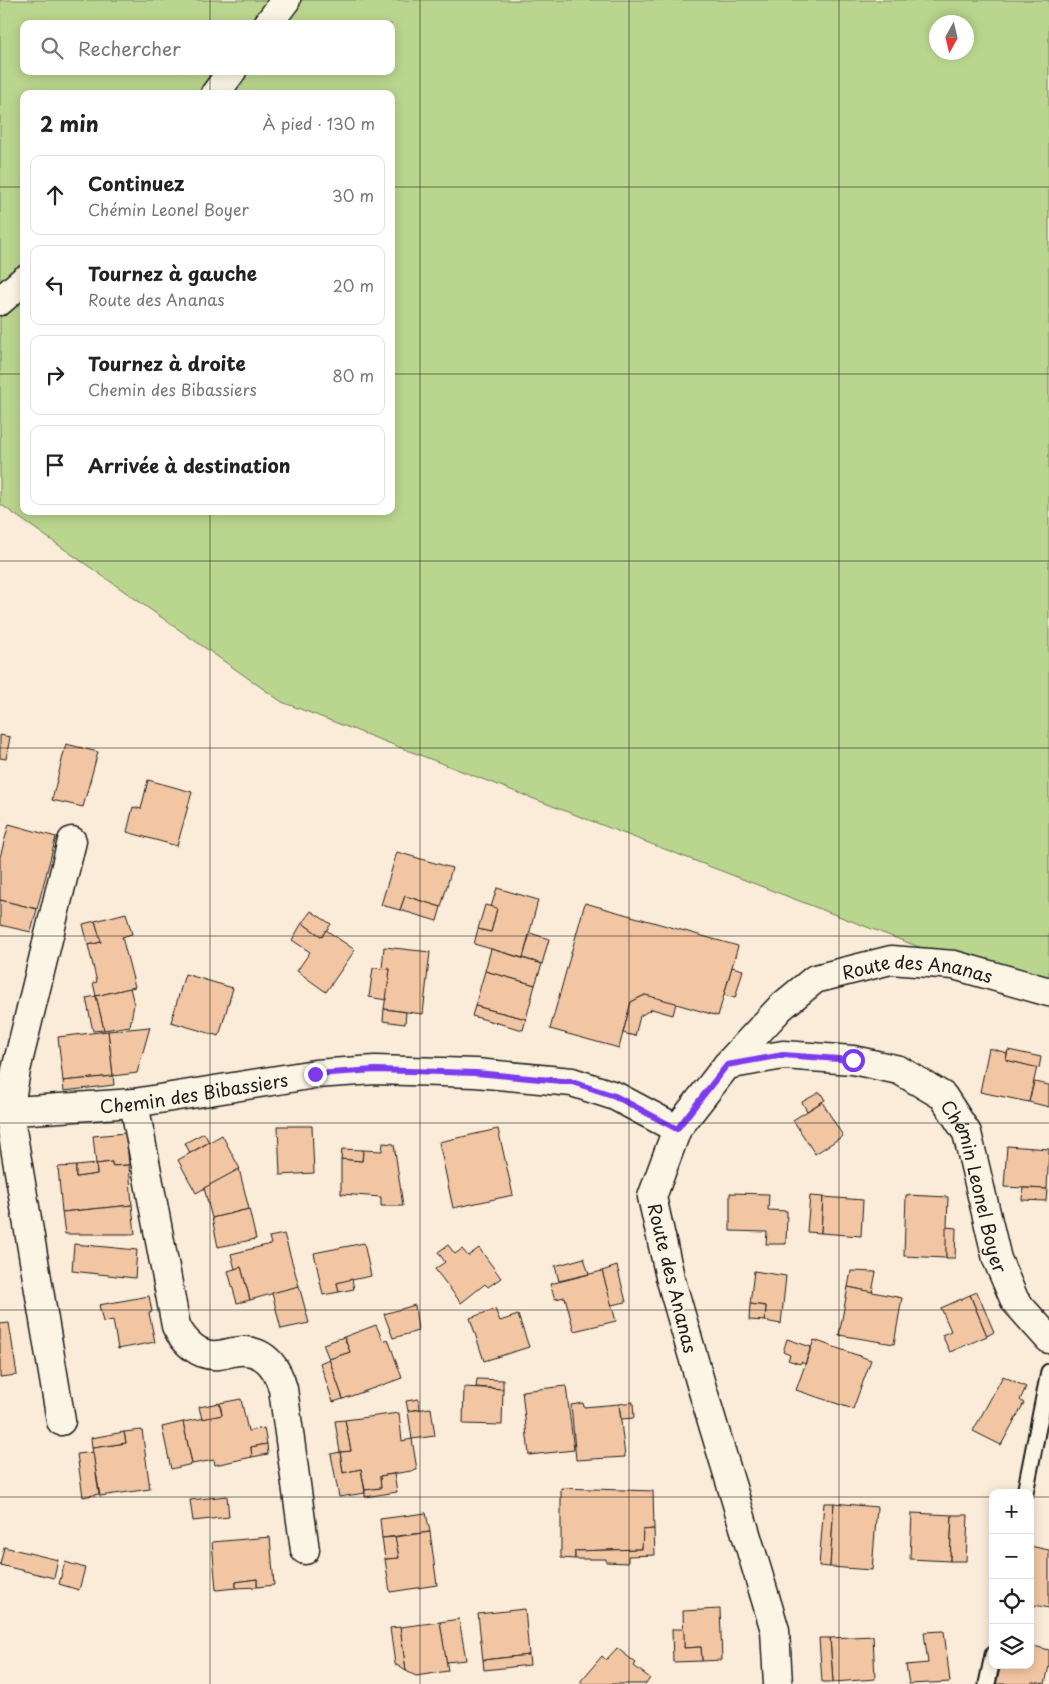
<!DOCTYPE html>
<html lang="fr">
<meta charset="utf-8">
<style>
:root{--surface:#fff;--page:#f2f2f2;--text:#222;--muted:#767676;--line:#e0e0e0}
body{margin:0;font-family:"Playpen Sans",sans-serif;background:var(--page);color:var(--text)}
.controls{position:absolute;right:15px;bottom:15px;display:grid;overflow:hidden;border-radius:10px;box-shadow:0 2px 12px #0003}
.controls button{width:45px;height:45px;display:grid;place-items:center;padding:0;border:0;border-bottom:1px solid var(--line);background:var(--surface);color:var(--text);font:25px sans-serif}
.compass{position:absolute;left:929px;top:15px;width:45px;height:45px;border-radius:50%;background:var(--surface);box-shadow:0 2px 12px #0003;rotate:188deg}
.stop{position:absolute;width:15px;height:15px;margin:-11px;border:4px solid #7c3aed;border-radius:50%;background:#fff}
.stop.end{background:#7c3aed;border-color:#fff;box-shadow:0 1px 5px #0008}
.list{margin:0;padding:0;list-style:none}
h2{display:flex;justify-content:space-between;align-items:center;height:65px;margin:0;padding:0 20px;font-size:21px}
h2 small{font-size:16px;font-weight:400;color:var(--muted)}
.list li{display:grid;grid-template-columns:32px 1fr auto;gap:15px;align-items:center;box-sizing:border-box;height:80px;margin:0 10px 10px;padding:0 10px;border:1px solid var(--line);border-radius:10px}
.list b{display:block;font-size:19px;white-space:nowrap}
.list p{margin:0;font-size:16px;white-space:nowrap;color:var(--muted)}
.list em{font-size:16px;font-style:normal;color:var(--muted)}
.icon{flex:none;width:28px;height:28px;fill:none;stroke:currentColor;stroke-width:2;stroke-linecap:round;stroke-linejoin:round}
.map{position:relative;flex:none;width:1049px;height:1684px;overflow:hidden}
.search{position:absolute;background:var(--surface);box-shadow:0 2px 12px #0003;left:20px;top:20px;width:375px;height:55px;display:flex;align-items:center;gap:12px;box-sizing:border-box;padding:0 18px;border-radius:10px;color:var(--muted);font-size:19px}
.panel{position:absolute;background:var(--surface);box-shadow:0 2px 12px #0003;left:20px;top:90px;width:375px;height:425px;border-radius:10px}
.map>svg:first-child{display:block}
.green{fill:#bad68e;stroke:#6b7955;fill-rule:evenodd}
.building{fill:#f3c6a3;stroke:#1c1c1c}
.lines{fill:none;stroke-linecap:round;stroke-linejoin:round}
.service-casing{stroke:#1c1c1c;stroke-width:19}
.minor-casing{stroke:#1c1c1c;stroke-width:31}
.service{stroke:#fcf5e5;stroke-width:15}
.minor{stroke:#fcf5e5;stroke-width:28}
.route{stroke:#7c3aed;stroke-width:6}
.grid{fill:none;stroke:#1c1c1c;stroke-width:1;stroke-opacity:0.55}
.labels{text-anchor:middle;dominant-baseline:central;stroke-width:4;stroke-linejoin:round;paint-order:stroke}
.street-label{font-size:18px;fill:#1c1c1c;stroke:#fcf5e5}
</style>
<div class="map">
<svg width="1049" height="1684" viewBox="0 0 1049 1684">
<rect width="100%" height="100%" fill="#faecd8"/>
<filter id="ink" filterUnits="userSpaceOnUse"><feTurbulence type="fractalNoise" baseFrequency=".02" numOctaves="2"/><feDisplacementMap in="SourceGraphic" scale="10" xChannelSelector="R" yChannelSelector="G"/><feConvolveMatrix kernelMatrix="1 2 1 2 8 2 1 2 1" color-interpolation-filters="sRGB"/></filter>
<g filter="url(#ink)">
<!-- green -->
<path class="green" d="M0,0H1049V997L282,702L0,504ZM936,22H966V52H936ZM24,24H391V71H24ZM24,94H391V511H24Z"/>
<!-- building -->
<g class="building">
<polygon points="0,735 10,737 6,759 0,758"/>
<polygon points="66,744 98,752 83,807 52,800"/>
<polygon points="148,780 192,792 177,846 127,832 133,807 141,809"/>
<polygon points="9,824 56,837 37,909 0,900 0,857"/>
<polygon points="397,852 452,868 441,907 405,896 400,910 381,905"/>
<polygon points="497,888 538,900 523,958 474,944 478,929 491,932 497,908 491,907"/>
<polygon points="405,896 441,907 437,921 400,910"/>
<polygon points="0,900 37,909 31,932 0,925"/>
<polygon points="585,903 738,946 718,1016 645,995 631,1002 619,1048 550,1029"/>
<polygon points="485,905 497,908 491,932 478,929"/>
<polygon points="311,911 331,924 322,937 302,923"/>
<polygon points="126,913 132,934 122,937 135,987 96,996 93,983 97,982 88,945 101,942 95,921"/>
<polygon points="95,921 101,942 88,945 83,924"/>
<polygon points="302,923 322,937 326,930 355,950 326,992 297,971 310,952 292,940"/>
<polygon points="530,933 549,939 542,964 523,958"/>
<polygon points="384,947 430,952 423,1014 384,1009 390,969 382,969"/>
<polygon points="491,949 542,964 535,985 485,971"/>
<polygon points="732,967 743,970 735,998 724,995"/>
<polygon points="373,968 390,969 386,1000 369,997"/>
<polygon points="485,971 535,985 526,1019 475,1006"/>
<polygon points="185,974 233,988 219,1036 171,1022"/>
<polygon points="130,988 134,1004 130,1026 104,1030 96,996"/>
<polygon points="645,995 676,1003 673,1015 652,1009 640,1016 635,1036 623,1033 631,1002"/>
<polygon points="96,996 104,1030 93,1031 86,998"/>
<polygon points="475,1006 526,1019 523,1030 472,1016"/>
<polygon points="384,1009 406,1012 405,1024 383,1021"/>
<polygon points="150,1027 137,1073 113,1076 108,1031"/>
<polygon points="108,1031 113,1076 63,1081 58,1037"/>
<polygon points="989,1048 1007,1053 1006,1060 1037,1067 1029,1102 980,1092"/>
<polygon points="1008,1050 1041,1057 1039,1068 1006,1060"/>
<polygon points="113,1076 114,1085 64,1091 63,1081"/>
<polygon points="1034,1082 1049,1085 1049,1107 1029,1102"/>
<polygon points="820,1092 825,1100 807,1111 802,1102"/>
<polygon points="822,1102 843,1136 815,1154 793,1120"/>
<polygon points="278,1126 312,1126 314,1173 280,1175"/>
<polygon points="498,1129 513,1195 453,1208 439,1142"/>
<polygon points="126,1133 129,1165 112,1166 112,1162 96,1164 93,1136"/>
<polygon points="204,1133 209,1142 190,1153 185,1143"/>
<polygon points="222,1135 240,1169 196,1193 178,1160"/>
<polygon points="383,1143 394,1144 403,1206 381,1206 381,1197 341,1194 341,1159 362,1161 363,1150 382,1151"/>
<polygon points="1007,1146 1049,1149 1047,1189 1004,1187"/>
<polygon points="342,1149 363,1150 362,1161 341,1159"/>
<polygon points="112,1162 112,1166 129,1165 132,1205 62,1212 58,1167 76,1166 76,1177 97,1174 96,1164"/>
<polygon points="96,1164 97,1174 76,1177 76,1166"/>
<polygon points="239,1169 249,1209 212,1218 204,1188"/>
<polygon points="1023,1188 1047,1189 1046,1201 1022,1200"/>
<polygon points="730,1193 769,1194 768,1210 787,1211 786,1244 766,1244 767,1232 730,1231"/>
<polygon points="906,1195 948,1197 946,1258 904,1256"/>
<polygon points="810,1196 823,1197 821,1233 807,1232"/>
<polygon points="823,1197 863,1200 861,1236 821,1233"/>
<polygon points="132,1205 135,1234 65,1234 62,1212"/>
<polygon points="249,1209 256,1239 218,1247 212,1218"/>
<polygon points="946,1227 956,1228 955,1258 946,1258"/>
<polygon points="284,1234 299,1286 250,1300 241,1267 235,1269 231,1254 271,1244 269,1237"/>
<polygon points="364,1243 371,1276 337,1283 339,1292 323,1295 314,1253"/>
<polygon points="74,1244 137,1250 135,1278 72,1271"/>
<polygon points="448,1245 455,1254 462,1249 468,1256 479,1248 501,1278 488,1287 485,1284 461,1303 435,1269 445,1262 438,1252"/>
<polygon points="584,1258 589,1274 559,1281 555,1266"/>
<polygon points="617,1266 626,1302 611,1305 602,1271"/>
<polygon points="241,1267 250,1300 237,1303 228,1271"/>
<polygon points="602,1271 616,1321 574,1331 565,1297 555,1299 550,1284"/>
<polygon points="754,1271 786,1276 781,1324 765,1321 766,1306 750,1304"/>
<polygon points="851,1271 876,1272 872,1292 848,1287"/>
<polygon points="352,1279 354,1289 339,1292 337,1283"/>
<polygon points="299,1286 309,1323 281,1329 272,1293"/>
<polygon points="848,1287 902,1298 894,1344 839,1335"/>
<polygon points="977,1292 994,1332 987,1336 970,1295"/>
<polygon points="970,1295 987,1336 950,1352 942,1335 951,1331 941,1308"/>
<polygon points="149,1296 152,1312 149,1313 155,1342 118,1349 113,1320 103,1322 99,1305"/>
<polygon points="750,1304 766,1306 765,1321 749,1320"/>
<polygon points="415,1305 418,1331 393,1338 384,1314"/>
<polygon points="495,1309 500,1321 518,1315 529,1347 484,1361 470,1318"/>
<polygon points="9,1323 17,1375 0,1377 0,1324"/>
<polygon points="376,1325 383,1341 388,1339 402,1378 343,1399 329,1359 350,1352 344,1337"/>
<polygon points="344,1337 350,1352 329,1359 323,1344"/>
<polygon points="787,1339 811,1347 805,1364 801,1362 800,1364 788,1360 790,1355 783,1352"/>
<polygon points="814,1340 871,1360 853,1409 796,1390"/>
<polygon points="329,1359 343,1399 333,1402 320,1363"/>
<polygon points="1003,1376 1026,1387 1020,1400 1024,1403 1001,1445 973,1431"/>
<polygon points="477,1379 503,1380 503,1389 476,1387"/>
<polygon points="566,1386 574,1450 529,1455 522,1391"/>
<polygon points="464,1387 503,1389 502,1425 463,1424"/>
<polygon points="241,1399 248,1431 264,1428 267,1444 251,1447 252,1457 215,1465 214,1460 192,1464 183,1422 222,1415 220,1403"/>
<polygon points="419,1399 420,1409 408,1411 406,1401"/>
<polygon points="633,1402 634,1418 621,1419 619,1404"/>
<polygon points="219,1403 222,1415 202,1419 199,1407"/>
<polygon points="583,1403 584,1407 619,1404 625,1457 576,1460 571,1405"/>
<polygon points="431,1408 435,1436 412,1439 408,1411"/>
<polygon points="399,1413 402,1441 412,1439 417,1470 380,1476 381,1488 365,1490 361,1469 343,1473 340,1452 351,1451 345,1420"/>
<polygon points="345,1420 351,1451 340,1452 335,1421"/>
<polygon points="183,1422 192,1464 171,1469 162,1427"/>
<polygon points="142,1430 150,1489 100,1496 92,1448 126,1443 124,1432"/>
<polygon points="124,1432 126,1443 92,1448 91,1438"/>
<polygon points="267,1444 268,1454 252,1457 251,1447"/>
<polygon points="93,1452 99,1494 83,1497 77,1454"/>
<polygon points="340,1452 343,1473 361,1469 365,1493 339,1497 331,1454"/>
<polygon points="394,1474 397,1492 365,1497 365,1490 381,1488 380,1476"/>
<polygon points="561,1488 653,1491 654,1529 643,1530 642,1549 575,1551 575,1559 561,1558"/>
<polygon points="227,1496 229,1517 193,1521 190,1500"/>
<polygon points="824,1503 834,1503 830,1567 819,1566"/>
<polygon points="834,1503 877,1507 872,1570 830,1567"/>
<polygon points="426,1513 430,1532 382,1538 380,1519"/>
<polygon points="912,1513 952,1515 950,1561 910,1559"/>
<polygon points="952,1515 968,1515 966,1561 950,1561"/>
<polygon points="654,1529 655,1555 628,1556 628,1563 606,1562 606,1559 575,1559 575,1551 642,1549 643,1530"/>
<polygon points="430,1532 437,1585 390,1592 385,1559 399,1558 395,1537"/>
<polygon points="270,1537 274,1585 257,1587 257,1579 236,1582 236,1588 216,1590 212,1542"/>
<polygon points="395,1537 399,1558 385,1559 382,1538"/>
<polygon points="1030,1546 1049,1550 1049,1608 1030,1604"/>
<polygon points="4,1547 58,1560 54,1578 0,1565"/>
<polygon points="65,1562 85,1568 79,1590 59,1584"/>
<polygon points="257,1579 257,1587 236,1588 236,1582"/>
<polygon points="525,1609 529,1655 483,1660 478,1614"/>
<polygon points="720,1609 722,1660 702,1661 701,1647 684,1648 683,1611"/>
<polygon points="459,1619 466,1660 446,1662 440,1622"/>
<polygon points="440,1622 448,1671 416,1676 406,1671 400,1627"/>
<polygon points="400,1627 406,1671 395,1664 390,1628"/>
<polygon points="672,1629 684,1629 684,1648 701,1647 702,1661 673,1662"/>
<polygon points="944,1631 950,1682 909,1684 906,1665 928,1663 924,1632"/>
<polygon points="873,1636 875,1679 833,1682 830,1638"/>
<polygon points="819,1638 830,1638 833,1682 822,1682"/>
<polygon points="1030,1645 1049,1650 1049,1666 1045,1684 1032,1682 1031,1684 996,1684 1001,1665 1030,1665"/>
<polygon points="617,1648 636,1663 634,1666 650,1678 646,1684 583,1684 580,1682 602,1656 606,1660"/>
<polygon points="529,1655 530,1665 484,1670 483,1660"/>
</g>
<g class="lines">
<defs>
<g id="service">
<polyline points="1025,1493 1049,1372"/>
<polyline points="987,1684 993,1655"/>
</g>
<g id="minor">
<polyline points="268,24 286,0"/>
<polyline points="215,94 232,71"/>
<polyline points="0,301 24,280"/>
<path id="s1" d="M727,1065L783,1055L853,1060L899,1070L943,1096L967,1133L997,1259L1015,1301L1049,1339"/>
<path d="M134,1103L176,1326C184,1342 199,1357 218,1355C227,1354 236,1350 245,1351C267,1352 278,1370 283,1389L305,1550"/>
<path id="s2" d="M0,1112L134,1103L315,1074L375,1070L476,1073L572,1082L615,1096L677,1129"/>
<polyline points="61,1421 9,1112 16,1070 72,841"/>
<path id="s3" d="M778,1684L775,1630L702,1388L670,1277L652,1197L677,1129L727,1065L781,1007L815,979L891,960L954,965L1049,992"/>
</g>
</defs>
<!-- service casing -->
<use href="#service" class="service-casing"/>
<!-- minor casing -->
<use href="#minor" class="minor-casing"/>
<!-- service -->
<use href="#service" class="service"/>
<!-- minor -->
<use href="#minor" class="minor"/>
</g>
</g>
<g class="lines" filter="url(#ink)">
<!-- route -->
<polyline class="route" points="315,1074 375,1070 476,1073 572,1082 615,1096 677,1129 727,1065 783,1055 853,1060"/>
</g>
<!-- grid -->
<path class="grid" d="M210,0V24M420,0V1684M629,0V1684M839,0V1684M210,71V94M0,187H24M391,187H1049M0,374H24M391,374H1049M210,511V1684M0,561H1049M0,748H1049M0,936H1049M0,1123H1049M0,1310H1049M0,1497H993M1030,1497H1049"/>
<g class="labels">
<!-- street labels -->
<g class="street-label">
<text stroke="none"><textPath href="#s3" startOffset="886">Route des Ananas</textPath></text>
<text stroke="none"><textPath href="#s2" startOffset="195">Chemin des Bibassiers</textPath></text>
<text stroke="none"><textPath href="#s1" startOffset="322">Chémin Leonel Boyer</textPath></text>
<text transform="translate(673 1278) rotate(76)">Route des Ananas</text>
</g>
</g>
</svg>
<div class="controls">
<button>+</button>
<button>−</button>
<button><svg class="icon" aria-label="locate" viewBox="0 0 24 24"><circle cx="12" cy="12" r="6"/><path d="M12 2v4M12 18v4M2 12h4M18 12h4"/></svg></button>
<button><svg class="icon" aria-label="layers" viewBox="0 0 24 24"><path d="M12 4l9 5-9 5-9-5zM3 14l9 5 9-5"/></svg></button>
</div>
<svg class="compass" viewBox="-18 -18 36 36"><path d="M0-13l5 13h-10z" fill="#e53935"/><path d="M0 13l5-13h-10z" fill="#767676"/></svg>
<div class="stop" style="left:853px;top:1060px"></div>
<div class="stop end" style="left:315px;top:1074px"></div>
<div class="search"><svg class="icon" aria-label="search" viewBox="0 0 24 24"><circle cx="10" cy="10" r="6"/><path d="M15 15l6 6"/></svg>Rechercher</div>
<section class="panel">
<h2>2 min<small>À pied · 130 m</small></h2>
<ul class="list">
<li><svg class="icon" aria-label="ahead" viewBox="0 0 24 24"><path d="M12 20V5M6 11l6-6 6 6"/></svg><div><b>Continuez</b><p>Chémin Leonel Boyer</p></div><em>30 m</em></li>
<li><svg class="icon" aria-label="left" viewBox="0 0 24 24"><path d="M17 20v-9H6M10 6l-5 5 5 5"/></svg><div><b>Tournez à gauche</b><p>Route des Ananas</p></div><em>20 m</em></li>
<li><svg class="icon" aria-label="right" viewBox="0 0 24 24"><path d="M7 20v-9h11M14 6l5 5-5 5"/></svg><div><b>Tournez à droite</b><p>Chemin des Bibassiers</p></div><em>80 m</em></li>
<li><svg class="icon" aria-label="arrive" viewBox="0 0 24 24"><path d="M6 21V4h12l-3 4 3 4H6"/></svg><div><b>Arrivée à destination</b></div></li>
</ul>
</section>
</div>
